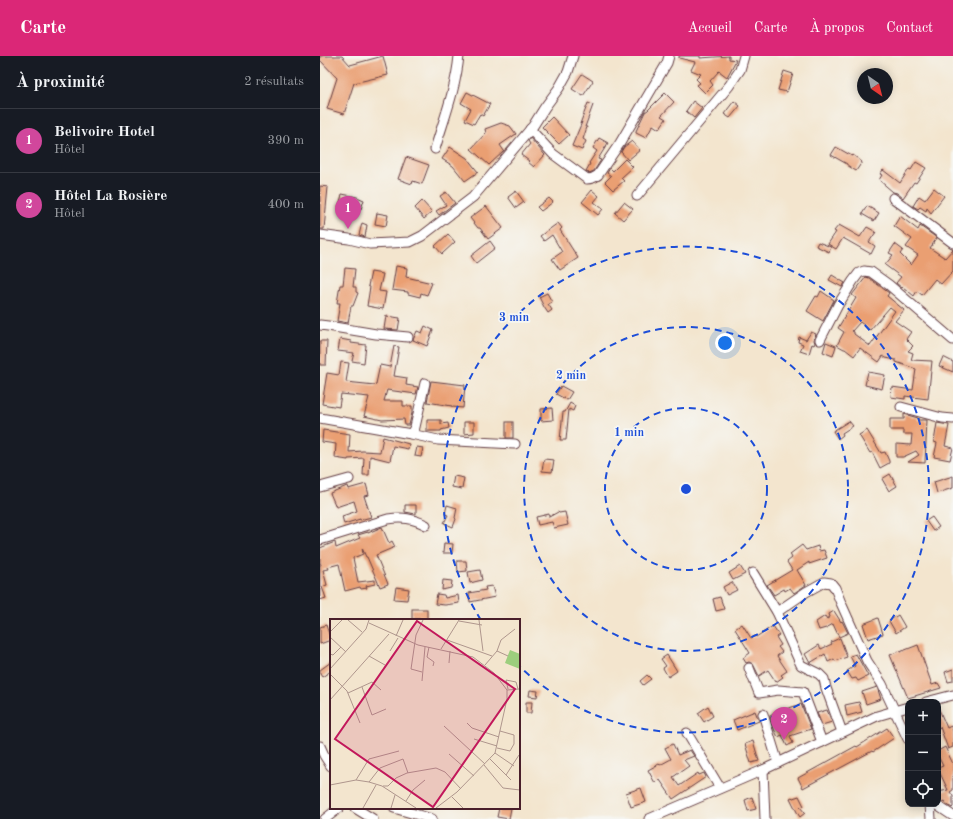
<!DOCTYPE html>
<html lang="fr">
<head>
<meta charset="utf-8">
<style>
  :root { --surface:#171b24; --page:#20242c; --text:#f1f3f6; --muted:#9ea1a6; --line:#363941; --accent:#db2777 }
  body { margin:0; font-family:"Old Standard TT",serif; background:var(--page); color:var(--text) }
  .controls { position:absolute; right:12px; bottom:12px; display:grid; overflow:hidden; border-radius:8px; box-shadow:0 2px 10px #0003 }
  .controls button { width:36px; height:36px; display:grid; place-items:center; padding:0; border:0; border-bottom:1px solid var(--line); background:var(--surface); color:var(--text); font:20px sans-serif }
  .compass { position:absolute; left:537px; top:12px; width:36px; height:36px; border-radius:50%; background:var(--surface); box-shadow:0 2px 10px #0003; rotate:145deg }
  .you { position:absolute; left:405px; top:287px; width:14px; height:14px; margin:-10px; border:3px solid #fff; border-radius:50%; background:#1a73e8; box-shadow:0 0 0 6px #1a73e833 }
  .badge { display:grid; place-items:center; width:26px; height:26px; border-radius:50%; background:var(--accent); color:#fff; font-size:13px; font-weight:700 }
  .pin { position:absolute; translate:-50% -33px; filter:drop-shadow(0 1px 2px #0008) }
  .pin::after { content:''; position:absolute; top:21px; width:14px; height:12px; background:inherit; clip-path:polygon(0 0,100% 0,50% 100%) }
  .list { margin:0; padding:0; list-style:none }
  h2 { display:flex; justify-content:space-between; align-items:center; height:52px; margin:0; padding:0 16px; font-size:17px }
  h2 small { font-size:13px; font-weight:400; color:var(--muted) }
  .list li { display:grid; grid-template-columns:26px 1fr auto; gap:12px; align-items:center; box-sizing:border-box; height:64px; padding:0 16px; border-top:1px solid var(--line) }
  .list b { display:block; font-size:15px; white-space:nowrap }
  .list p { margin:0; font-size:13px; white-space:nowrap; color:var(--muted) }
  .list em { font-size:13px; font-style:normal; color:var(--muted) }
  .icon { flex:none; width:22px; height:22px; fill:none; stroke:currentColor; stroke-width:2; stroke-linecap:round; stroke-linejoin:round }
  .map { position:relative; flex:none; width:633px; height:763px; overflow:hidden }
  header { display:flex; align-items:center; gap:24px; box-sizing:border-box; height:56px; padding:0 20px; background:var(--accent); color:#fff }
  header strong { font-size:19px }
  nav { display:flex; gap:22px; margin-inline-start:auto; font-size:14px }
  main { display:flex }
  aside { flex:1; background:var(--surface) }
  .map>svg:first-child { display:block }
  .building { fill:#ea9f72; fill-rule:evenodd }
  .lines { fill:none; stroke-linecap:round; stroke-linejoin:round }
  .minor-casing { stroke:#633d43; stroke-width:11 }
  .minor { stroke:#fff; stroke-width:9 }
  .ring { fill:none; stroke:#1d4ed8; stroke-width:2; stroke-dasharray:7 5 }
  .inset-road { fill:none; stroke:#af968d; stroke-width:1 }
  .view { fill:#c2185b; fill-opacity:0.15; stroke:#c2185b; stroke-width:2 }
  .inset-edge { fill:none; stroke:#4a1f2b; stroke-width:2 }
  .centre { fill:#1d4ed8; stroke:#f6f6f2; stroke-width:2 }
  .ring-label { font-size:12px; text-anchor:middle; font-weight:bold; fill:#1d4ed8; stroke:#f6f6f2; stroke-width:3.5; stroke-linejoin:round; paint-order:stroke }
</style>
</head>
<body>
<header>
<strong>Carte</strong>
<nav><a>Accueil</a><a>Carte</a><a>À propos</a><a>Contact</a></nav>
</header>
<main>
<aside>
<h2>À proximité<small>2 résultats</small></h2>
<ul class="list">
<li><span class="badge" style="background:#d1479c">1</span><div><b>Belivoire Hotel</b><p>Hôtel</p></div><em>390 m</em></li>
<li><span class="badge" style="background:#d1479c">2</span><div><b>Hôtel La Rosière</b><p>Hôtel</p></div><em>400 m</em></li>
</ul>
</aside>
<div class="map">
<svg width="633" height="763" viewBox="0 0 633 763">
  <rect width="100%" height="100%" fill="#f6f6f2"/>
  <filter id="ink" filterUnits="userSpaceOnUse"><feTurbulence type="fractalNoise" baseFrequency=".025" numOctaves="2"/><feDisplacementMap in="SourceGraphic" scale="8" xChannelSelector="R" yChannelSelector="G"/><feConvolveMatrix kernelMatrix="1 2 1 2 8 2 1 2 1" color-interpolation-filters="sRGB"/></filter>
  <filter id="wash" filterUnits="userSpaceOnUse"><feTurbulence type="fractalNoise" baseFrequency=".012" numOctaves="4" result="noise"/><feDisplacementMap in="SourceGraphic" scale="16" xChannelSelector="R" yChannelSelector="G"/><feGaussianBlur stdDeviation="0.9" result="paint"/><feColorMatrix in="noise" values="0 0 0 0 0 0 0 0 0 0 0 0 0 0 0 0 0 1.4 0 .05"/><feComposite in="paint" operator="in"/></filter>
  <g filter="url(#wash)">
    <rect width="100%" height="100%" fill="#f3e5ce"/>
    <g id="blocks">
      <g class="building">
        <polygon points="0,0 22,0 30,9 63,0 68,19 34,27 24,58 7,53 17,22 0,4"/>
        <polygon points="359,0 380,0 380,2 409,0 409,3 416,4 407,21 399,15 390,25 393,29 385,37 377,29 380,27 376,23 381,18 371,14 375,6 359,2"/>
        <polygon points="464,15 473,18 467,36 458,34"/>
        <polygon points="262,18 273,25 263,40 252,33"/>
        <polygon points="147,36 170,48 163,60 160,58 154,68 145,64 151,53 141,47"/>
        <polygon points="345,37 354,46 341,60 346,63 339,73 333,69 326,82 316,77 316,75 325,56 328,54"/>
        <polygon points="373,45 382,52 374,62 366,55"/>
        <polygon points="414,45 420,50 410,62 404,58"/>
        <polygon points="268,47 273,49 265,71 267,71 263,83 266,85 262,94 252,90 262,66 260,68"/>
        <polygon points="232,61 249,79 239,88 222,71"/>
        <polygon points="181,67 190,70 196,78 180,89 184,95 169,109 151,93 166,77 165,73"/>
        <polygon points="210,82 225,99 214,111 208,106 209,105 201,99 210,88 208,85"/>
        <polygon points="279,82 288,87 278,103 281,104 274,115 269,117 266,115 270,108 269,107 277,95 273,92"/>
        <polygon points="312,85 320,94 308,104 301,96 304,91"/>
        <polygon points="130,91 147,102 158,116 145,125 133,110 122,103"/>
        <polygon points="516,91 532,100 533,99 542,106 536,115 527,109 527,108 511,99"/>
        <polygon points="86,101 109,109 102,128 93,125 92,128 78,123"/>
        <polygon points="305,103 313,111 301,122 304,125 293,134 285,126 291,120 287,117 290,112 293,115"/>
        <polygon points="596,106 606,112 596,127 594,126 583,142 577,137 573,136 559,124 562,119 560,118 563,114 580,127 589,113 591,114"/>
        <polygon points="0,130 8,131 4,173 0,173"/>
        <polygon points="614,132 624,140 611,157 607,152 606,155 600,151 598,153 593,150 599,140 605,144"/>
        <polygon points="272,134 279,140 274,146 283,153 278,159 262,146"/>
        <polygon points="196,135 204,146 196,152 188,141"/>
        <polygon points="126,136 135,147 119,159 116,155 126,149 120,140"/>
        <polygon points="22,138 37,141 44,144 41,153 35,151 34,155 19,151"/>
        <polygon points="229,142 233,146 221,155 217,151"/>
        <polygon points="102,145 112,156 104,163 95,152"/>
        <polygon points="304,146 313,153 303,164 295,157"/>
        <polygon points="166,150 183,172 168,183 160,172 158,172 150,162"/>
        <polygon points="547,150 559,157 554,165 542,158"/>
        <polygon points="57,157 68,159 66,170 55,168"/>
        <polygon points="580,160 598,174 600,170 617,182 610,192 625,202 633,193 633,215 621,228 615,223 602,239 597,235 594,240 583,231 582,232 576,227 581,221 565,209 573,199 569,197 575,188 583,194 580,198 591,209 598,199 586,191 592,183 574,170"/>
        <polygon points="42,167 47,169 45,181 39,179"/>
        <polygon points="238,167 242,172 240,174 258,202 240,214 232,203 242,196 232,179 224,185 220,180"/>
        <polygon points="519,169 540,181 547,171 556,176 549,186 555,190 551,198 523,182 516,193 508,188 516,176 514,175"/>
        <polygon points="128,178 135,186 122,198 115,190"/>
        <polygon points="170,185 175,192 156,207 151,200"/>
        <polygon points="498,186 511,191 509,196 496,190"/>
        <polygon points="76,210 87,212 86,221 112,227 107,239 101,237 100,241 88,238 88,236 72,234"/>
        <polygon points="25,212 35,213 33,231 36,231 36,236 38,237 33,250 31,250 28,267 17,265 20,247 17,247 20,229 23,229"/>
        <polygon points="51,216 63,218 59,235 66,236 63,253 47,250 50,231 48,230"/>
        <polygon points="512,219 525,227 522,231 509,224"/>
        <path d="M 546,221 L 549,222 L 569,237 L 567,240 L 584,254 L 575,265 L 591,276 L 586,283 L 593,290 L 588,295 L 593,297 L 591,304 L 612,305 L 608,343 L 585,340 L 585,343 L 571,341 L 572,331 L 593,334 L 596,313 L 576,306 L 576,304 L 566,302 L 563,300 L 559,306 L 540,292 L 534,300 L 525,293 L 524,293 L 517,289 L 524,276 L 518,272 L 536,242 L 532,239 ZM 570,251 L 575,255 L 550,290 L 534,278 L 534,276 L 532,275 L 540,266 L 550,274 Z"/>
        <polygon points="501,235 514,244 503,265 487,255 496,240 498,241"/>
        <polygon points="227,237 232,246 228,248 232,254 228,257 224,251 219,241"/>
        <polygon points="66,260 80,262 78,274 64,273"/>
        <polygon points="105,270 113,274 107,290 93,284 97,275 102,277"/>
        <polygon points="491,276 496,278 494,284 495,287 494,289 492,288 489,298 480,295 483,288 478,286 479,281 486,284"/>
        <polygon points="20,283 31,285 31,287 46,289 44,307 32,305 34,297 18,295"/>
        <polygon points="0,285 7,285 6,309 0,309"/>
        <polygon points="506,286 516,290 513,300 503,296"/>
        <polygon points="74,290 79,291 74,320 87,322 86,329 98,331 96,338 67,334 64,345 83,345 83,350 92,350 92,357 89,369 85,369 84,363 62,364 44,360 49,341 21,338 19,351 2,348 7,317 19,319 21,306 29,307 26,326 55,329 55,328 56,328 60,309 70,311"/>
        <polygon points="623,301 633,306 633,316 619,310"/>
        <polygon points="548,316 565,319 562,333 545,329"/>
        <polygon points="111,325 145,329 143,352 132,351 132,350 107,346"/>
        <polygon points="241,330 252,336 247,344 236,338"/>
        <polygon points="250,347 255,350 253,355 249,353 246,384 240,384 243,356 245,356"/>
        <polygon points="232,352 233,364 221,365 221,353"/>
        <polygon points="584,358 598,362 598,364 607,364 605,407 588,406 599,399 596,395 583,401 576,401 576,388 591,389 592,378 583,378 583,374 570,374 570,363 584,363"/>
        <polygon points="107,364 121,364 121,368 128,367 129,372 121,374 121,375 107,375"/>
        <polygon points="529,365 533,370 522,377 523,379 518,383 513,375"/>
        <polygon points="144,366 154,366 154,377 144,378"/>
        <rect x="186" y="366" width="7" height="16"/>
        <polygon points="617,367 629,369 625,390 633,392 630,404 614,401 617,387 614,386"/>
        <polygon points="3,374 30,378 29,396 43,395 60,396 63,381 89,388 88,393 73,390 70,405 50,400 49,419 43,419 44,402 28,403 28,404 15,402 16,388 2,386"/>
        <polygon points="547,374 561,397 565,396 569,405 569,407 560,412 552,396 550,397 539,379"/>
        <polygon points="97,391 103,392 101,401 95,400"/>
        <polygon points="224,403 234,404 232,416 222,415"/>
        <polygon points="570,418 577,430 569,435 562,423"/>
        <polygon points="134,420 144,422 142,433 132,431"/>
        <polygon points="633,420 633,432 617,437 614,426"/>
        <polygon points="46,428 49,439 44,440 51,461 40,464 40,463 24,468 22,460 37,455 34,445 16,451 10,437 27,430 28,433"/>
        <polygon points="85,449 96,449 96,458 85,456"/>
        <polygon points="127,449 137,452 135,462 136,463 133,471 124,467 128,459 125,458"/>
        <polygon points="238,456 239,457 245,456 248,469 234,472 232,466 218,469 216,461 229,458 229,461"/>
        <polygon points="612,461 619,471 613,475 606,465"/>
        <polygon points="62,471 69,487 72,485 75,491 56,499 68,528 60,531 47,501 46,501 42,492 43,498 33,502 38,526 55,524 55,528 46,530 47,532 41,533 40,531 25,535 19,508 8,511 9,513 3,514 7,529 2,531 6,542 0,544 0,509 1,509 0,506 0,492 15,486 16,492 40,482 38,479 48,476 48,477"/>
        <polygon points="124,487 133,488 132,497 123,497"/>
        <polygon points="482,489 486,494 498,490 499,495 504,494 507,502 489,508 489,506 477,514 486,529 474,537 470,532 465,535 464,533 454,539 447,529 472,514 467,506 472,502 470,498"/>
        <polygon points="137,505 146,505 147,515 138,516"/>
        <polygon points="420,510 425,518 413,524 409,517"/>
        <polygon points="160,514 162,524 150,527 148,516"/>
        <polygon points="123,524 132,525 131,532 122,534"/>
        <polygon points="412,526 417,534 407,539 403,531"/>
        <polygon points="172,530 175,541 150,546 149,537 166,534 165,531"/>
        <polygon points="76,531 89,533 87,544 74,543"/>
        <polygon points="117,538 124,539 125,542 138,539 139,547 125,549 115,548"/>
        <polygon points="400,541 404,553 396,555 393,543"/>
        <rect x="92" y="553" width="15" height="10"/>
        <polygon points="514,555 521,566 522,565 528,577 519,581 513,568 506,572 499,574 496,566 505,560 507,563 510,561 509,558"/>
        <polygon points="578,559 585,571 576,577 569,565"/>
        <polygon points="558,562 563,578 548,583 543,568"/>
        <polygon points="422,568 431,582 435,580 436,581 453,570 459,579 456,581 461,589 458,591 462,596 457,600 467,615 461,619 463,621 456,626 448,614 439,620 433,608 429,606 426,607 423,602 430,597 415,573"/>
        <polygon points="6,569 11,584 0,588 0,571"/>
        <polygon points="520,582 527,601 515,605 514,603 508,606 505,598 490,607 485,598 499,589 501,593 512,588 511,586"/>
        <polygon points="598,589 612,629 618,627 621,632 588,642 570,599 579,595 580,596"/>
        <polygon points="536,598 548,620 538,625 536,622 532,623 527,615 535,610 530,600"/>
        <polygon points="347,599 357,615 348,621 343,612 346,610 341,603"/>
        <polygon points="11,606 11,615 2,621 0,618 0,614"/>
        <polygon points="633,613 633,625 628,626 625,616"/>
        <polygon points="327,619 331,623 323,629 320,625"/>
        <polygon points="557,631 561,643 546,648 542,636"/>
        <polygon points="210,634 218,635 217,641 209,640"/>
        <polygon points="206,646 212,646 211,657 206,657"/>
        <polygon points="539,646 542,656 527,660 525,649"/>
        <polygon points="481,648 491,673 470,680 473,687 467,690 462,679 458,681 454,673 450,660 460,655"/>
        <polygon points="388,650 393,660 384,666 378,657"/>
        <polygon points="618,651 627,672 631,670 633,675 633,691 628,693 620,671 618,672"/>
        <polygon points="507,654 512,666 502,669 497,657"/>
        <polygon points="435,655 439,665 417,674 413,664"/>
        <polygon points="567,672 574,682 553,696 552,695 483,732 478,722 536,690 537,691"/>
        <polygon points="433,685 439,705 431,707 425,688"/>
        <polygon points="353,688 358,699 370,694 374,700 364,704 369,710 353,721 359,730 378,717 379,719 384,717 386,721 353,743 340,724 335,727 328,714 339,708 340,709 351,703 345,692"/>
        <polygon points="625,691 633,708 633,734 630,736 633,740 633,751 632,752 626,748 624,745 622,746 618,743 618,736 628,734 618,713 618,712 623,710 618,700 618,695"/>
        <polygon points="321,732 326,746 311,751 306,737"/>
        <polygon points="479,740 484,750 480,751 485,757 480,761 478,758 470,742 472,741 473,742"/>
        <polygon points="432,741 436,753 428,755 425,744"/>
        <polygon points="179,752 191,752 189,763 177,761"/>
      </g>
    </g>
  </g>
  <g filter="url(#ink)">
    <use href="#blocks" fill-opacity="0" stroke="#633d43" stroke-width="1"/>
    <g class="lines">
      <g class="minor-casing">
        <g id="minor">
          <path d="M 210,73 L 233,98 L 267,123 C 272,123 274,122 278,119 L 300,87 L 347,7 L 349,0"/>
          <path d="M 115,93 C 124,63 136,32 139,0"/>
          <polyline points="317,140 409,30 420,14 424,0"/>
          <polyline points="573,142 633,187"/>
          <polyline points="0,179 29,183 50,188 90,186 102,180 153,141 213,70 225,51 239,32 248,16 253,0"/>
          <polyline points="0,269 8,270 56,278 88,281"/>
          <polyline points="500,284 518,249 533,225 539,217 544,215 551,216 569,229 633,284"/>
          <polyline points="581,351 622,362 633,363"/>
          <polyline points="0,362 91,378 118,384 195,388"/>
          <polyline points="91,378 95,371 105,327"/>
          <polyline points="0,431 29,423"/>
          <path d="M 0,484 L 68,463 C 83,461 92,462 106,469"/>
          <polyline points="433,517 457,556 481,609 499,618 504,623 506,632 522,676"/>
          <polyline points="457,556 486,536 504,526 511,527 515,532 521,547 547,605 562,628 588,683"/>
          <polyline points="429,612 439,637 458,634 483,636 502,686"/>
          <polyline points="606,646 633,639"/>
          <polyline points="443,658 458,707"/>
          <polyline points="367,677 400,732"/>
          <polyline points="0,690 4,699 11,710"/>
          <polyline points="443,714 445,763"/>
          <polyline points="610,748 611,763"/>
          <polyline points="615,748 633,760"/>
          <polyline points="35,752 53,763"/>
          <polyline points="74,752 112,763"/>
          <polyline points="5,763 19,752"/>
          <polyline points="329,763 443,714 557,660 588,651"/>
        </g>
      </g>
      <use href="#minor" class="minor"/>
    </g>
  </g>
  <g class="ring">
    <circle cx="366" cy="433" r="81"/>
    <circle cx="366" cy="433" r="162"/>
    <path d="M161 564A243 243 0 1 1 200 611"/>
  </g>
  <g transform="translate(10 563)">
    <rect width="190" height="190" fill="#f3e5ce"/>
    <path d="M 180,31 L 190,35 L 190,50 L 175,44 Z" fill="#9cce7d"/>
    <path class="inset-road" d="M 18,1 L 32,13M 149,1 L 153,32M 129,2 L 152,6M 39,4 L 88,26 L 143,38 L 164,54 L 177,71 L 177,80 L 165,134 L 127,173 L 106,189M 0,13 L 12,1M 66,17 L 73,1M 0,18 L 16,33M 117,21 L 162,37M 99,28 L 97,38 L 104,43 L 103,47M 111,30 L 129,1M 60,32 L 68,19M 167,32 L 178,37M 0,35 L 3,36 L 11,28M 39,37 L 55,46M 119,44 L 120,32M 155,46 L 167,32 L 171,21 L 185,10M 0,50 L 36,10 L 39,1M 92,53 L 81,50 L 86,16 L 93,1M 0,55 L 17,72 L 30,104M 92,62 L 95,28M 32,68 L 42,96 L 56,90M 178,70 L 176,61 L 186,63 L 188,70M 177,71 L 190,70M 18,74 L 42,63 L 51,71M 0,81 L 59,15M 137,104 L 142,109 L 169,118M 114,107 L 155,145M 144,120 L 167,127M 167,129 L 180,132 L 184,125 L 184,116 L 170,112M 165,134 L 184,147M 119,135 L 144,157M 160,140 L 181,161M 154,146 L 173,169 L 190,171M 176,156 L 189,136M 26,161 L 39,140 L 69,132M 39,163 L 50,149 L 73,140 L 78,154M 0,166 L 26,161 L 39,163 L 52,167 L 86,189M 53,167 L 58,167 L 66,159 L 77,154 L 106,149 L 115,153 L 131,170M 122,178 L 133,189M 76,182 L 83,171 L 95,161M 33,189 L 46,166M 61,189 L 65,176"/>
    <path class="view" d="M 87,2 L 185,70 L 103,188 L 5,120 Z"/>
    <rect width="190" height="190" class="inset-edge"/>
  </g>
  <circle cx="366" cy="433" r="6" class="centre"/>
  <g class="ring-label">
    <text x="194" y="265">3 min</text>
    <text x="251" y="323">2 min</text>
    <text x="309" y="380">1 min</text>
  </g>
</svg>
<div class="controls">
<button>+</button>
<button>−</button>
<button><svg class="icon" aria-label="locate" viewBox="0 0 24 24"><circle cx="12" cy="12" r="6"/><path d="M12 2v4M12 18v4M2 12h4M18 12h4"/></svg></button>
</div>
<svg class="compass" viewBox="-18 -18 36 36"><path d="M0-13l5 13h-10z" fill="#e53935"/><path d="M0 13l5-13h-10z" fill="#9ea1a6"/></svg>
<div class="you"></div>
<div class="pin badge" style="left:28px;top:173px;background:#d1479c">1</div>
<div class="pin badge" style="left:464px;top:684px;background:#d1479c">2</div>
</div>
</main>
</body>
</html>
